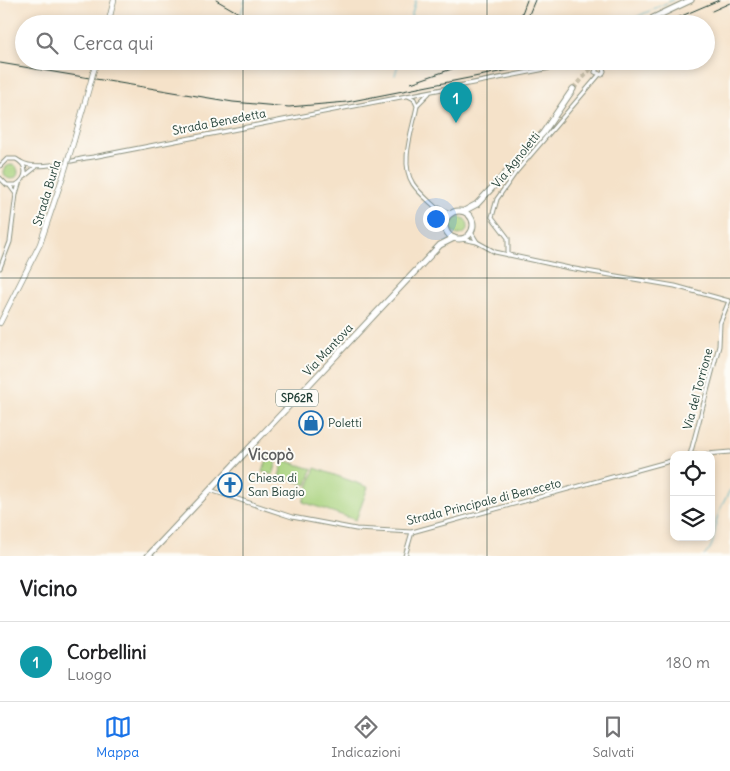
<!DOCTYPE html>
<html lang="it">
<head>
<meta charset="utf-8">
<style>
  :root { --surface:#fff; --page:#f6f6f6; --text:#202124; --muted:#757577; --line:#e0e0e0; --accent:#1a73e8 }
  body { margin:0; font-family:Delius,sans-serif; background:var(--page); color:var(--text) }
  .controls { position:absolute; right:15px; bottom:15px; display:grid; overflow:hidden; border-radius:10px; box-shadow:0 2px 8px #0003 }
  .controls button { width:45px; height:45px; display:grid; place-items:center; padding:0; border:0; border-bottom:1px solid var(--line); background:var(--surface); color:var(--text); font:25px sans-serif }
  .you { position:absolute; left:435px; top:218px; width:18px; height:18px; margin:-12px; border:4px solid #fff; border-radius:50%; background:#1a73e8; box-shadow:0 0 0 8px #1a73e833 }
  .badge { display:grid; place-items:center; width:32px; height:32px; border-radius:50%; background:var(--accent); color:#fff; font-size:16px; font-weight:700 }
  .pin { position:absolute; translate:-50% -41px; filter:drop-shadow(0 1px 2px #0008) }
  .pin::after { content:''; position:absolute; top:26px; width:18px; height:15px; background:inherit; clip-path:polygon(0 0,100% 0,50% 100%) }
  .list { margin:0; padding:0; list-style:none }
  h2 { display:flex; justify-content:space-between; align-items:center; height:65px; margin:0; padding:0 20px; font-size:21px }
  h2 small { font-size:16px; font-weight:400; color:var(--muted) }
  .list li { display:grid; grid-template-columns:32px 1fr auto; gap:15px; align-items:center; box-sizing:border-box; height:80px; padding:0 20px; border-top:1px solid var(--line) }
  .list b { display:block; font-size:19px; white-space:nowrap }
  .list p { margin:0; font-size:16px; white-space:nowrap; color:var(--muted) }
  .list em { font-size:16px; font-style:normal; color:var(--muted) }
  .icon { flex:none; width:28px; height:28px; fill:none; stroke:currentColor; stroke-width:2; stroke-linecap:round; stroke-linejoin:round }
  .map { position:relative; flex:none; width:730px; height:556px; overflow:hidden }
  .search { position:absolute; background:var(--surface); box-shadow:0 2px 8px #0003; left:15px; right:15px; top:15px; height:55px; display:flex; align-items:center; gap:12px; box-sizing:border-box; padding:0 18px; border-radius:28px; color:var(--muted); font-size:19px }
  .sheet { height:145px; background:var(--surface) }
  nav { display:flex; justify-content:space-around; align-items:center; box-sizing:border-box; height:70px; border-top:1px solid var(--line); background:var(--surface); font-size:14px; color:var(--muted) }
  nav a { display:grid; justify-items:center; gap:2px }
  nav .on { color:var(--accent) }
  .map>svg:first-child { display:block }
  .green { fill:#a7d17c; stroke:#638758 }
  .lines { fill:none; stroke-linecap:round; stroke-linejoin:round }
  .stream { stroke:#3da9bd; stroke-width:1 }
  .primary-tunnel { stroke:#cac1ab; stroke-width:5; stroke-dasharray:5 2.5; stroke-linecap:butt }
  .minor-casing { stroke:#8a907e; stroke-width:5 }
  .secondary-casing { stroke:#8a907e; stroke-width:6 }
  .primary-casing { stroke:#8a907e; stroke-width:7 }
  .minor { stroke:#fff; stroke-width:3 }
  .secondary { stroke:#fff; stroke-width:4.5 }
  .primary { stroke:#fff; stroke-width:5 }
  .rail { stroke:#1f3d34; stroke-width:1 }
  .secondary-bridge-casing { stroke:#8a907e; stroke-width:6; stroke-linecap:butt }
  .secondary-bridge { stroke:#fff; stroke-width:4.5 }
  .grid { fill:none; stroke:#1f3d34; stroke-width:1; stroke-opacity:0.55 }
  .labels { text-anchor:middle; stroke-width:4; stroke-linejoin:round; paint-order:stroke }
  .shield { fill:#fdfcf7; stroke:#62766e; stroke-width:1 }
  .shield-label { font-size:11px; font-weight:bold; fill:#1f3d34 }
  .street-label { font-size:12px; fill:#1f3d34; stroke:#fdfcf7 }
  .poi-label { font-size:12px; fill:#1f3d34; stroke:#fdfcf7; text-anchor:start }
  .quarter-label { font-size:15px; font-weight:bold; fill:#5e5f5f; stroke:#fdfcf7 }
</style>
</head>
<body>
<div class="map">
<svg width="730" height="556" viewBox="0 0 730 556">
  <rect width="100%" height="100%" fill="#fdfcf7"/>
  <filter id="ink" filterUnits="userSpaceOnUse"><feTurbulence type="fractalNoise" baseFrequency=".02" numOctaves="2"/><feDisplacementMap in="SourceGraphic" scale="10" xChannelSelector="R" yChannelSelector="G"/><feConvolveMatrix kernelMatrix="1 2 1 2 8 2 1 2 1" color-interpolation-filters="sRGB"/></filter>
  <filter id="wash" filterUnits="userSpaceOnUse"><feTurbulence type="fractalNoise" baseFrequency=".0096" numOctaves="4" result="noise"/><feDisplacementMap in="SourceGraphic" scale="20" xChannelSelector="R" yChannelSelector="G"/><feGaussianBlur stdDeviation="1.12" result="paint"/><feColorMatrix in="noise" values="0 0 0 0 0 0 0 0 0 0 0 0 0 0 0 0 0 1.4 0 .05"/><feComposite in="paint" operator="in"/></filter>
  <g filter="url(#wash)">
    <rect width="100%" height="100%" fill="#f5e2c9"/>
    <g class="green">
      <circle cx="11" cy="172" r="7"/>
      <circle cx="459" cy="226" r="9"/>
      <polygon points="269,453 279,456 273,475 263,472"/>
      <polygon points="284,460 312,469 307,485 279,476"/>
      <polygon points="315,468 368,487 356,520 303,502"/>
    </g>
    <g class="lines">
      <g class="stream">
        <polyline points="241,14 245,0"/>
        <polyline points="368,22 373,24"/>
        <polyline points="238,24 239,19"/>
        <polyline points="409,24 416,0"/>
        <polyline points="609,24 616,20 630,20 673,0"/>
        <polyline points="395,75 399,61"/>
        <path d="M 704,556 C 717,544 713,530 718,515 C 721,506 726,498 730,490"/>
      </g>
    </g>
  </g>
  <g filter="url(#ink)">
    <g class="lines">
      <g class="primary-tunnel">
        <polyline points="643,24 653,18"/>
        <polyline points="573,89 597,61"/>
      </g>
      <g class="minor-casing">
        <g id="minor">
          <polyline points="603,67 606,62"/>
          <path d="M 408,96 L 414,99 L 417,106 C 413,129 399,163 413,184 C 421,196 436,206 446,218"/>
          <polyline points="418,104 429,93"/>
          <path d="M 21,162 C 37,172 75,159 93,157 L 581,62 L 602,66 L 604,71 L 602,75 L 595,72 L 598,66"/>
          <path d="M 0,166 L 7,159 L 16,159 C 28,165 28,178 16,185 L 7,185 L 0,178"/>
          <polyline points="26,175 36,167"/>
          <polyline points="10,186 16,194 19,184"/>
          <polyline points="439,208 450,213"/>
          <polyline points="471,232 477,242"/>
          <polyline points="462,239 477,242 495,252 569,268 675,286 729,301"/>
          <polyline points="508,255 508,238 492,217 497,199 516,172 599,75"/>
          <polyline points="0,268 10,242 16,194"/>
          <polyline points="690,455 719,346 720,323 729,301"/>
          <polyline points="695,455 730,452"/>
          <polyline points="210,490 292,517 356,529 412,532 674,460"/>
          <polyline points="405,556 412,532"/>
        </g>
      </g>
      <g class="secondary-casing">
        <g id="secondary">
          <polyline points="108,24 114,0"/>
          <polyline points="93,73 97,61"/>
          <polyline points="74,140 91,81"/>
          <polyline points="0,323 40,244 63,176"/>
        </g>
      </g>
      <g class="primary-casing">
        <g id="primary">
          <polyline points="653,18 691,0"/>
          <circle cx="459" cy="225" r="14"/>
          <polyline points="464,211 477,204 543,133 573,89"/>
          <polyline points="148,556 440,245 454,238"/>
        </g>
      </g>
      <use href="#minor" class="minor"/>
      <use href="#secondary" class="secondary"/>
      <use href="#primary" class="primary"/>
      <g class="rail">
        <polyline points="216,0 258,24"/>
        <polyline points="712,11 730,3"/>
        <polyline points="518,24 527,0"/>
        <polyline points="525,24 535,0"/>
        <polyline points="663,24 719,0"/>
        <polyline points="330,61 338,65"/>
        <polyline points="0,63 233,102 289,107 347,102 555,61"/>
        <polyline points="411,83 475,61"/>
      </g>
      <g class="secondary-bridge-casing">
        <g id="secondary-bridge">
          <polyline points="91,81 93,73"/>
          <polyline points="63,176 74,140"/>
        </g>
      </g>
      <use href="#secondary-bridge" class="secondary-bridge"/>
    </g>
  </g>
  <path class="grid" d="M 243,0 L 243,24M 487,0 L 487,24M 243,61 L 243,556M 487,61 L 487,556M 0,278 L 730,278"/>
  <defs>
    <g id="shop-ring" transform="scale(1.25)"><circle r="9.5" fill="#fdfcf7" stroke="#1f6fb2" stroke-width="1.5"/><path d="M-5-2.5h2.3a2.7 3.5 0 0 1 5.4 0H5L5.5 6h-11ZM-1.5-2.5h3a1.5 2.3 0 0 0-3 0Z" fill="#1f6fb2"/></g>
    <g id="church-ring" transform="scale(1.25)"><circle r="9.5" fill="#fdfcf7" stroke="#1f6fb2" stroke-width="1.5"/><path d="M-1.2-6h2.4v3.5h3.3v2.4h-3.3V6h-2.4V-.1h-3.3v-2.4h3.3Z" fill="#1f6fb2"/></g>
  </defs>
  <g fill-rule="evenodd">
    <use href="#shop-ring" x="311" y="423"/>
    <use href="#church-ring" x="230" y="485"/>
  </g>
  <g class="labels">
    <rect class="shield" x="276" y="389.5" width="42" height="17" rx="4"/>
    <g class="shield-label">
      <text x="297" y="402">SP62R</text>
    </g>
    <g class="street-label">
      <text transform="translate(219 122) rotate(-11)" y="4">Strada Benedetta</text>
      <text transform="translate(516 160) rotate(-51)" y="4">Via Agnoletti</text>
      <text transform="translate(47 193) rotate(-73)" y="4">Strada Burla</text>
      <text transform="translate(328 350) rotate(-47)" y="4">Via Mantova</text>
      <text transform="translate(698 389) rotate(-75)" y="4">Via del Torrione</text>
      <text transform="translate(484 502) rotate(-14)" y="4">Strada Principale di Beneceto</text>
    </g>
    <g class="poi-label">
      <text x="328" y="427">Poletti</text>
      <text x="248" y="482">Chiesa di<tspan x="248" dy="14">San Biagio</tspan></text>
    </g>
    <g class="quarter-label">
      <text x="271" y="460">Vicopò</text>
    </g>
  </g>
</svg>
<div class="controls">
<button><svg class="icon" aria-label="locate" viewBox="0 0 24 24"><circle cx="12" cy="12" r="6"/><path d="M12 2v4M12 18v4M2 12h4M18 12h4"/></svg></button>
<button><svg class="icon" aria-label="layers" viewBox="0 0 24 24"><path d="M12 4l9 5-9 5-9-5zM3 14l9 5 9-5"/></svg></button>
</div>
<div class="you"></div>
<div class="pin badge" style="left:456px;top:123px;background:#0f9aa8">1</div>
<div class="search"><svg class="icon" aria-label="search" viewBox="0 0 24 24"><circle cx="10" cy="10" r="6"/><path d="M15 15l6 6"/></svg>Cerca qui</div>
</div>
<section class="sheet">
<h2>Vicino<small></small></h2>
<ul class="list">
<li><span class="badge" style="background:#0f9aa8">1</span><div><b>Corbellini</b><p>Luogo</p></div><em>180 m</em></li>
</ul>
</section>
<nav>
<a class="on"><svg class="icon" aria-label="map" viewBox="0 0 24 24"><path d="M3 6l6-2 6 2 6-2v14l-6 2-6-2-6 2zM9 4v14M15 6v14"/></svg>Mappa</a>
<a><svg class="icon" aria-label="directions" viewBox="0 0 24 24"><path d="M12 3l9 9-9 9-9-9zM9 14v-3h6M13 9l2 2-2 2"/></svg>Indicazioni</a>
<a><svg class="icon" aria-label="saved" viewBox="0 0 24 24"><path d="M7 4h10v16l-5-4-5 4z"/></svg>Salvati</a>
</nav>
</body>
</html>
